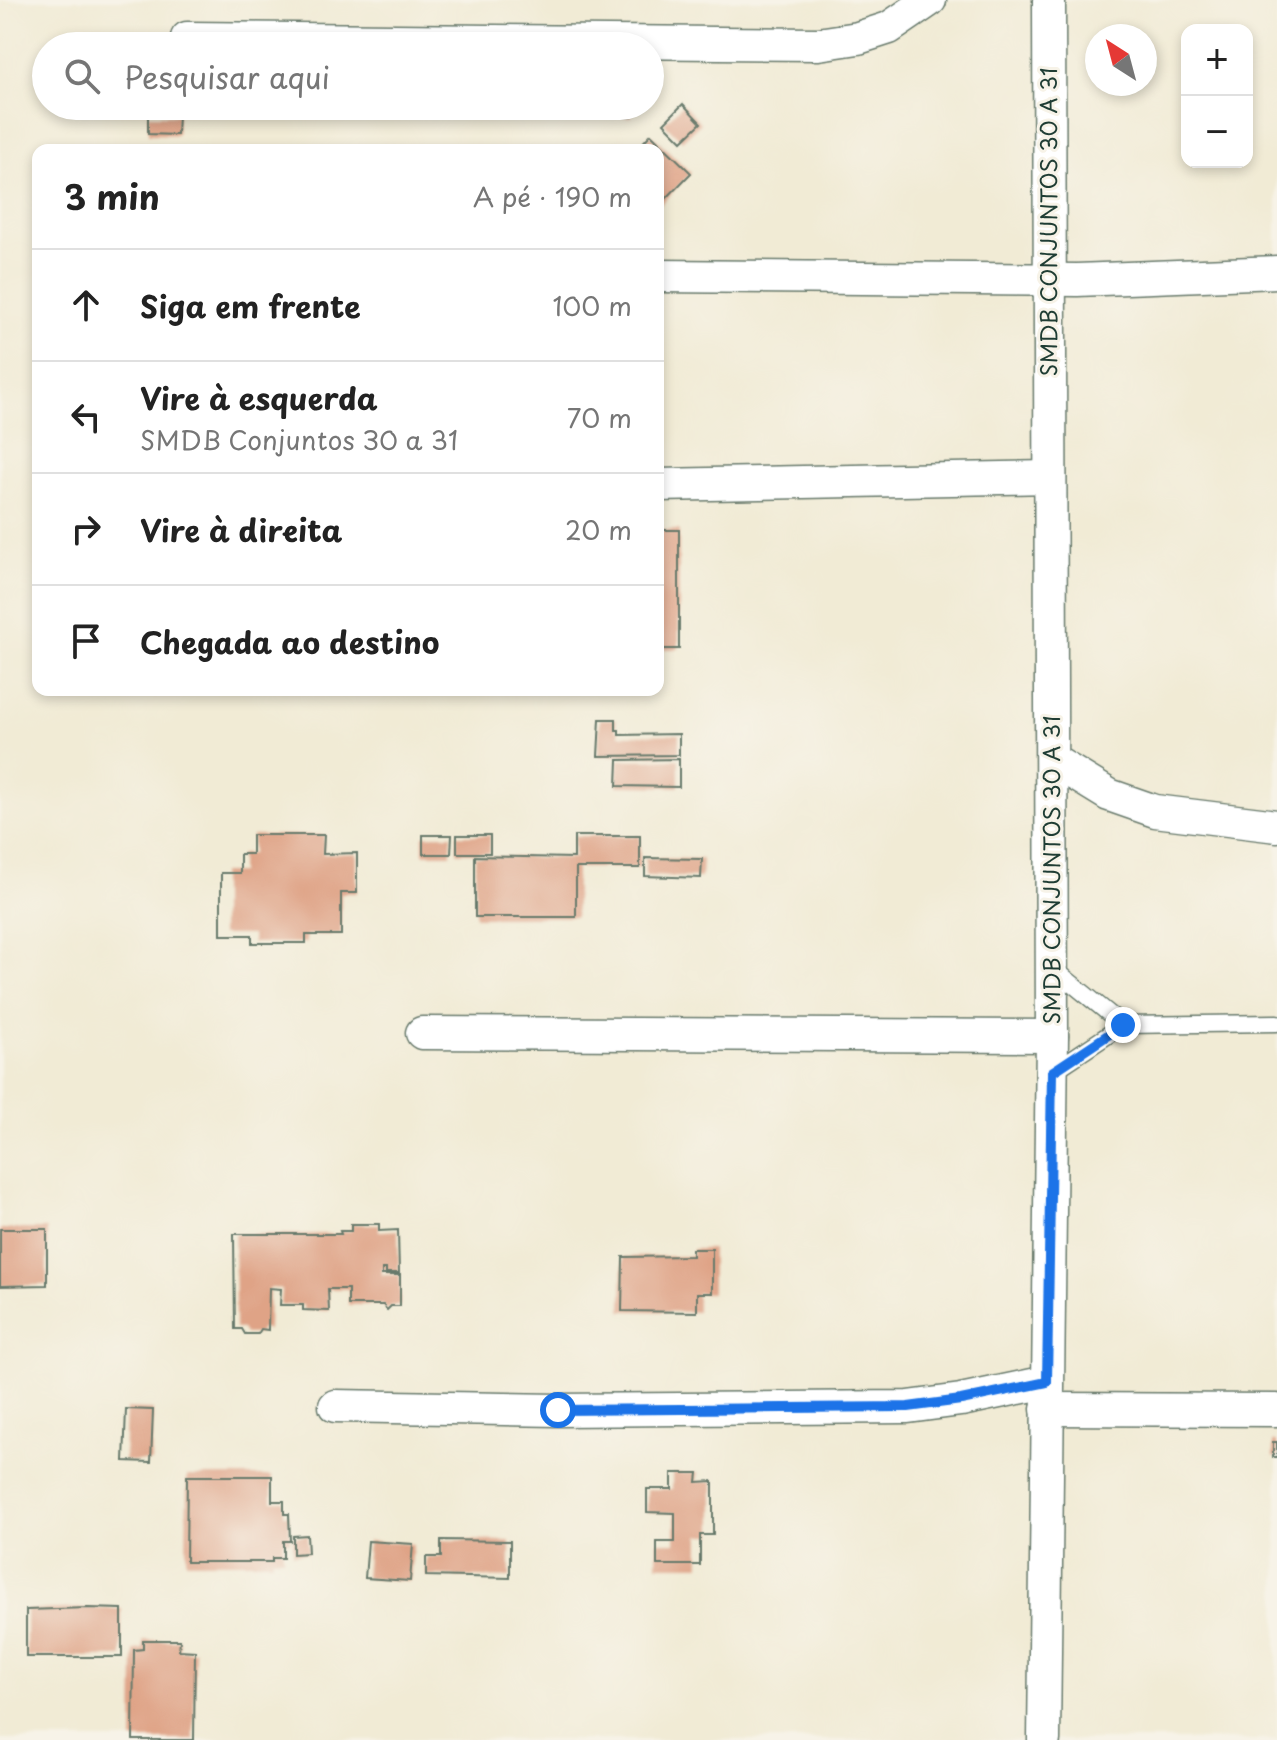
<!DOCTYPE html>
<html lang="pt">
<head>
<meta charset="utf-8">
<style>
  :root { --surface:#fff; --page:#f6f6f6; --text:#222; --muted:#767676; --line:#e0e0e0 }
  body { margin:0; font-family:"Playpen Sans",sans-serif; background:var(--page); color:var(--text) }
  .controls { position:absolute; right:24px; top:24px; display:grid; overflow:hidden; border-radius:16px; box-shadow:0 4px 12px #0003 }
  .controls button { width:72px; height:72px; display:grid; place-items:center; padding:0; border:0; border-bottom:2px solid var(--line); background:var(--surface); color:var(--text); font:40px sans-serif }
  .compass { position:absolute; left:1085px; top:24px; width:72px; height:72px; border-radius:50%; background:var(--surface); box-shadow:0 4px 12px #0003; rotate:324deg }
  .stop { position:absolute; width:24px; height:24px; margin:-18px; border:6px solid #1a73e8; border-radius:50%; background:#fff }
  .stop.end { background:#1a73e8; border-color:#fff; box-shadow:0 2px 8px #0008 }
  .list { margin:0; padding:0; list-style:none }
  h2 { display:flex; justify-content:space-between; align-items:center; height:104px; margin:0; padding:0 32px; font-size:34px }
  h2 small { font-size:26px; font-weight:400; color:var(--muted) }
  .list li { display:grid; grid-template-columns:52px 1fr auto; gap:24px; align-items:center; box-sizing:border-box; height:112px; padding:0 32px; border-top:2px solid var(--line) }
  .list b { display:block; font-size:30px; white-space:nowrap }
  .list p { margin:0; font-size:26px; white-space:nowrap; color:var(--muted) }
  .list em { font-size:26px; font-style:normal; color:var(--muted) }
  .icon { flex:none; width:44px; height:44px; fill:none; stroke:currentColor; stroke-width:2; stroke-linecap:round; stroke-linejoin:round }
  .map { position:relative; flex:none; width:1277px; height:1740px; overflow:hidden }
  .search { position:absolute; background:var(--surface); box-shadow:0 4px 12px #0003; left:32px; top:32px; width:632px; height:88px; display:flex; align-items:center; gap:20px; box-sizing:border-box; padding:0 28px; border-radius:44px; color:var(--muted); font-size:30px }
  .panel { position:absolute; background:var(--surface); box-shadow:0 4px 12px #0003; left:32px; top:144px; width:632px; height:552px; border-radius:16px }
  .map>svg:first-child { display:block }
  .building { fill:#dfa386 }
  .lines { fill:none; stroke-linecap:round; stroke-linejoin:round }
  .service-casing { stroke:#687a6c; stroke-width:19 }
  .minor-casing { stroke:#687a6c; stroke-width:35 }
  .service { stroke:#fff; stroke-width:16 }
  .minor { stroke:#fff; stroke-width:32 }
  .route { stroke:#1a73e8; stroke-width:10 }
  .labels { text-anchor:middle; stroke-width:6; stroke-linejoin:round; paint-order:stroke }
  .street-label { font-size:22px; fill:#1f3d34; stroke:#f7f3e8 }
</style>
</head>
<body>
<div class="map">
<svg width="1277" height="1740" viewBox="0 0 1277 1740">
  <rect width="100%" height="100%" fill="#f7f3e8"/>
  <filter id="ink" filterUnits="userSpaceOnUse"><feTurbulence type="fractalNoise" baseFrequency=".0125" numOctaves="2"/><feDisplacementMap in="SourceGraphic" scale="16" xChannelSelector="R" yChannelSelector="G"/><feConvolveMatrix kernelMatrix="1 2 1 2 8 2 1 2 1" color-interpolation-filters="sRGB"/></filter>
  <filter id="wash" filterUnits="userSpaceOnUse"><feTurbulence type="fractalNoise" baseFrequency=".006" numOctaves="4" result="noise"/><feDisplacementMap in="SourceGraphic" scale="32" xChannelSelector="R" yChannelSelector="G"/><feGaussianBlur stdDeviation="1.8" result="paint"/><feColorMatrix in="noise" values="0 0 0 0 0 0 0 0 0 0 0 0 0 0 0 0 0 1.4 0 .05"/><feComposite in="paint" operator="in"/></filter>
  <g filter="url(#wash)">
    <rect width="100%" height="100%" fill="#f1ebd5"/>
    <g id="blocks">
      <g class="building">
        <polygon points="683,104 701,123 682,141 664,123"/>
        <rect x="617" y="107" width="15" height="10"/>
        <polygon points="148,115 178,115 177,135 148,134"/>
        <polygon points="651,134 691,173 658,207 658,150 636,150"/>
        <rect x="658" y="530" width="21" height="119"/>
        <polygon points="600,719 616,719 616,730 619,730 619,735 679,734 679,755 598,756"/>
        <polygon points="679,759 679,787 617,786 618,760"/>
        <polygon points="252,835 324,835 323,854 357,853 357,893 341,893 341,935 306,935 306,943 252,943 252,935 221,935 221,873 240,873 240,854 252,854"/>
        <polygon points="423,835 452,835 451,854 423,854"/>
        <rect x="457" y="835" width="33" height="18"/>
        <polygon points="574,836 640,836 640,868 576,868 576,917 475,917 475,856 574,858"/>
        <polygon points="645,858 702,859 701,878 645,876"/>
        <polygon points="351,1224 379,1224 379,1231 398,1230 399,1273 386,1273 386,1269 382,1269 382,1275 400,1275 400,1306 391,1306 387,1310 383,1305 348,1305 348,1289 328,1289 329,1311 303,1310 303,1305 280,1305 281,1289 269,1288 268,1330 261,1329 258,1334 245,1334 242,1329 235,1329 234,1234 341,1234 340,1231 351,1231"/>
        <polygon points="0,1229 47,1229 47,1285 0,1286"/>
        <polygon points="692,1249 712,1249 712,1293 697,1293 697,1312 622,1311 623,1257 692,1256"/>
        <polygon points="126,1409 153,1410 151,1462 124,1461"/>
        <rect x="1273" y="1442" width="4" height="15"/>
        <polygon points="672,1473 698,1473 697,1482 713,1481 713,1535 700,1535 700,1565 657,1565 657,1542 675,1542 675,1513 647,1512 647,1489 672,1489"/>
        <polygon points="187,1476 272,1476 272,1501 284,1501 284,1514 289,1514 290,1541 283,1541 283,1558 272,1558 272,1562 186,1562"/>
        <polygon points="307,1535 308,1553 293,1554 293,1536"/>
        <polygon points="441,1540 510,1541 510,1578 426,1576 426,1557 441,1557"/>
        <polygon points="368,1541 413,1544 410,1581 365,1578"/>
        <polygon points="88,1608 122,1609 122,1657 26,1657 26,1610"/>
        <polygon points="143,1640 180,1640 179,1650 195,1651 194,1740 133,1740 134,1650 143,1649"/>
      </g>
    </g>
  </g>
  <g filter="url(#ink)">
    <use href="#blocks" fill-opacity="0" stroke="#687a6c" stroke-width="2"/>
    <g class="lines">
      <g class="service-casing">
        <g id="service">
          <polyline points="1123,1025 1277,1023"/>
          <polyline points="1052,1072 1123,1025 1053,968"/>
        </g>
      </g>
      <g class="minor-casing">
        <g id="minor">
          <polyline points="187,38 818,44 858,38 889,28 930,0"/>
          <polyline points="658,276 1077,280 1277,272"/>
          <polyline points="658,485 1050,477"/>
          <polyline points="1052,760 1109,795 1155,811 1277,826"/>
          <polyline points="422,1033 1052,1036"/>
          <polyline points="335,1406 558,1410 908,1407 961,1400 1047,1382"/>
          <polyline points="1047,1409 1277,1410"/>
          <polyline points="1044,1740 1052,1036 1049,0"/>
        </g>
      </g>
      <use href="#service" class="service"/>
      <use href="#minor" class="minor"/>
    </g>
  </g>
  <g class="lines" filter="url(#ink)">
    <polyline class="route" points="558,1410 908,1407 961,1400 1047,1382 1052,1072 1123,1025"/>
  </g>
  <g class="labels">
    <g class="street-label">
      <text transform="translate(1049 222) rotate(-90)" y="8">SMDB CONJUNTOS 30 A 31</text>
      <text transform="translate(1052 870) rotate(-90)" y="8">SMDB CONJUNTOS 30 A 31</text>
    </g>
  </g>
</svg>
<div class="controls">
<button>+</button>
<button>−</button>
</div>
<svg class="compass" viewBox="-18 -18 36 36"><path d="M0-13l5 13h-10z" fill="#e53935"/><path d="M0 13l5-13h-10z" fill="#767676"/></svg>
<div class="stop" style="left:558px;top:1410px"></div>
<div class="stop end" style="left:1123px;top:1025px"></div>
<div class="search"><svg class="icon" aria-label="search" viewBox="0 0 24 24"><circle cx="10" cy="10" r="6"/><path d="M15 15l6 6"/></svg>Pesquisar aqui</div>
<section class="panel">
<h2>3 min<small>A pé · 190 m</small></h2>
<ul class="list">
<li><svg class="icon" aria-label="ahead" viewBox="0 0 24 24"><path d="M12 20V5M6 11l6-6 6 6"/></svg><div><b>Siga em frente</b></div><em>100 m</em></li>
<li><svg class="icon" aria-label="left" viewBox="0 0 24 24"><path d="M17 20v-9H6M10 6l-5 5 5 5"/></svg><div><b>Vire à esquerda</b><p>SMDB Conjuntos 30 a 31</p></div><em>70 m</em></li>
<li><svg class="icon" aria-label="right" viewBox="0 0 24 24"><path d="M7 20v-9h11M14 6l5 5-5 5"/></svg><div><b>Vire à direita</b></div><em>20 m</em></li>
<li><svg class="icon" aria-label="arrive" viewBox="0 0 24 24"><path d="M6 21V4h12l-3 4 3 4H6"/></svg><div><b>Chegada ao destino</b></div></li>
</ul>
</section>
</div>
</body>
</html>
